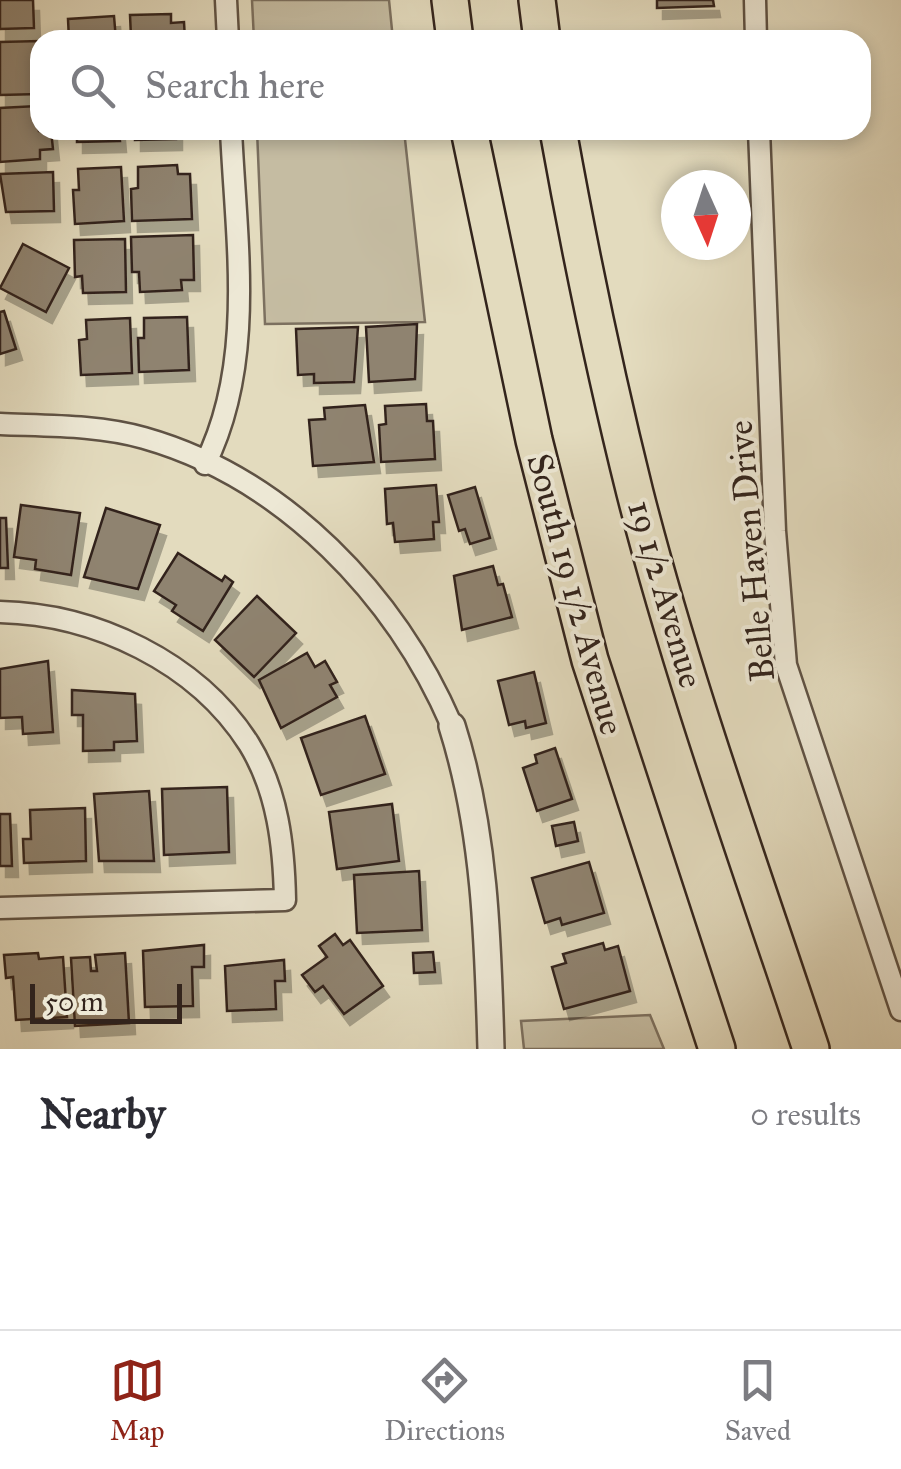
<!DOCTYPE html>
<html lang="en">
<head>
<meta charset="utf-8">
<style>
  :root { --surface:#fff; --page:#f7f7f7; --text:#2b2b33; --muted:#7c7c81; --line:#e1e1e2; --accent:#8f2418 }
  body { margin:0; font-family:"IM FELL Great Primer",serif; background:var(--page); color:var(--text) }
  .compass { position:absolute; left:661px; top:170px; width:90px; height:90px; border-radius:50%; background:var(--surface); box-shadow:0 5px 15px #0003; rotate:177deg }
  .scale { position:absolute; left:30px; bottom:25px; width:152px; box-sizing:border-box; padding-left:10px; border:5px solid #33241c; border-top:0; font-size:28px; line-height:35px; white-space:nowrap; color:#33241c; -webkit-text-stroke:8px #ede8d5; paint-order:stroke }
  .list { margin:0; padding:0; list-style:none }
  h2 { display:flex; justify-content:space-between; align-items:center; height:130px; margin:0; padding:0 40px; font-size:42px }
  h2 small { font-size:32px; font-weight:400; color:var(--muted) }
  .icon { flex:none; width:55px; height:55px; fill:none; stroke:currentColor; stroke-width:2; stroke-linecap:round; stroke-linejoin:round }
  .map { position:relative; flex:none; width:901px; height:1049px; overflow:hidden }
  .search { position:absolute; background:var(--surface); box-shadow:0 5px 15px #0003; left:30px; right:30px; top:30px; height:110px; display:flex; align-items:center; gap:25px; box-sizing:border-box; padding:0 35px; border-radius:30px; color:var(--muted); font-size:38px }
  .sheet { height:280px; background:var(--surface) }
  nav { display:flex; justify-content:space-around; align-items:center; box-sizing:border-box; height:140px; border-top:2px solid var(--line); background:var(--surface); font-size:28px; color:var(--muted) }
  nav a { display:grid; justify-items:center; gap:5px }
  nav .on { color:var(--accent) }
  .map>svg:first-child { display:block }
  .green { fill:#c5bca2; stroke:#7c705f; stroke-width:2.5 }
  .building { fill:#8f8370; stroke:#33241c; stroke-width:2.5; filter:url(#shadow) }
  .lines { fill:none; stroke-linecap:round; stroke-linejoin:round }
  .minor-casing { stroke:#5f5244; stroke-width:25 }
  .tertiary-casing { stroke:#5f5244; stroke-width:30 }
  .trunk-casing { stroke:#33241c; stroke-width:40 }
  .minor { stroke:#ede8d5; stroke-width:20 }
  .tertiary { stroke:#ede8d5; stroke-width:25 }
  .trunk { stroke:#e3dbbe; stroke-width:35 }
  .labels { text-anchor:middle; stroke-width:8; stroke-linejoin:round; paint-order:stroke }
  .street-label { font-size:35px; fill:#33241c; stroke:#ede8d5 }
</style>
</head>
<body>
<div class="map">
<svg width="901" height="1049" viewBox="0 0 901 1049">
  <defs>
    <filter id="shadow"><feDropShadow dx="6" dy="11" stdDeviation="0" flood-color="#0004"/></filter>
  </defs>
  <rect width="100%" height="100%" fill="#e3dbbe"/>
  <filter id="stains"><feTurbulence type="fractalNoise" baseFrequency=".002" numOctaves="4"/><feColorMatrix values="0 0 0 0 .2 0 0 0 0 .09 0 0 0 0 .02 0 0 0 .5 -.17"/></filter>
  <radialGradient id="worn" r=".72"><stop offset=".6" stop-color="#630" stop-opacity="0"/><stop offset="1" stop-color="#630" stop-opacity=".3"/></radialGradient>
  <g class="green">
    <polygon points="252,0 389,0 393,40 254,40"/>
    <polygon points="257,130 404,130 425,322 265,324"/>
    <polygon points="650,1015 664,1049 524,1049 521,1021"/>
  </g>
  <g class="building">
    <polygon points="0,0 33,0 34,28 0,29"/>
    <polygon points="657,0 713,0 714,6 657,8"/>
    <polygon points="171,14 171,23 184,22 185,40 125,40 131,37 130,15"/>
    <polygon points="114,16 116,40 69,40 68,19"/>
    <polygon points="40,41 40,94 0,95 0,42"/>
    <polygon points="37,106 39,131 51,130 53,149 40,150 40,159 0,162 0,108"/>
    <polygon points="77,130 119,130 120,141 77,142"/>
    <polygon points="135,130 176,130 176,139 135,140"/>
    <polygon points="177,165 178,174 190,174 192,219 132,221 131,189 138,188 138,167"/>
    <polygon points="121,167 124,221 75,224 73,190 79,190 78,169"/>
    <polygon points="53,172 54,211 6,212 0,174"/>
    <polygon points="193,235 194,280 181,280 182,290 140,292 139,272 132,272 131,237"/>
    <polygon points="125,239 126,292 83,293 82,276 75,277 74,240"/>
    <polygon points="23,244 69,268 46,312 0,288"/>
    <polygon points="4,311 16,349 0,354 0,312"/>
    <polygon points="187,317 189,370 139,372 138,338 144,338 144,318"/>
    <polygon points="130,318 132,373 81,375 79,340 87,339 86,320"/>
    <polygon points="417,324 415,379 369,382 366,327"/>
    <polygon points="358,327 354,382 314,383 314,374 298,375 296,329"/>
    <polygon points="426,404 427,421 433,421 435,459 381,462 379,425 386,424 385,406"/>
    <polygon points="365,405 374,462 313,466 309,420 325,419 324,408"/>
    <polygon points="436,485 439,522 433,522 434,539 395,542 393,523 387,524 385,489"/>
    <polygon points="475,487 490,538 470,544 465,529 459,531 448,495"/>
    <polygon points="21,505 80,513 71,575 35,569 36,560 14,557"/>
    <polygon points="106,508 160,525 138,589 84,577"/>
    <polygon points="0,518 6,518 8,568 0,568"/>
    <polygon points="178,553 222,581 225,576 233,582 203,631 172,611 176,605 154,591"/>
    <polygon points="493,566 498,585 503,584 512,617 462,630 454,576"/>
    <polygon points="257,596 296,633 254,677 215,640"/>
    <polygon points="307,653 315,667 325,661 337,682 330,685 337,697 281,728 259,680"/>
    <polygon points="48,661 53,732 23,734 22,717 0,718 0,669"/>
    <polygon points="534,672 546,723 526,728 525,721 509,725 498,681"/>
    <polygon points="72,690 135,694 137,741 114,742 114,750 83,751 83,715 72,715"/>
    <polygon points="365,716 385,774 321,795 301,738"/>
    <polygon points="555,748 572,799 537,811 523,768 537,763 535,755"/>
    <polygon points="227,787 229,852 164,855 162,789"/>
    <polygon points="149,791 154,861 99,861 94,794"/>
    <polygon points="392,804 399,861 337,869 329,812"/>
    <polygon points="85,808 86,861 24,863 23,839 31,839 30,810"/>
    <polygon points="0,814 10,814 12,866 0,866"/>
    <polygon points="574,822 578,841 556,846 552,826"/>
    <polygon points="589,862 604,913 562,925 560,918 545,923 532,878"/>
    <polygon points="419,871 422,930 357,933 354,875"/>
    <polygon points="335,934 343,945 350,940 383,986 344,1014 323,986 315,992 302,975 327,957 319,946"/>
    <polygon points="603,943 605,950 618,946 630,991 564,1009 552,967 566,963 563,954"/>
    <polygon points="204,945 204,967 192,967 193,1006 145,1007 143,951"/>
    <polygon points="433,952 435,972 414,973 413,953"/>
    <polygon points="38,953 39,959 63,957 67,1017 16,1020 13,977 6,978 4,955"/>
    <polygon points="125,953 129,1023 75,1026 71,958 90,957 91,971 97,971 95,955"/>
    <polygon points="284,960 285,981 275,981 276,1009 227,1011 225,966"/>
  </g>
  <g class="lines">
    <g class="minor-casing">
      <g id="minor">
        <polyline points="226,0 228,40"/>
        <polyline points="755,0 756,40"/>
        <polyline points="759,130 775,531 786,665 901,1010"/>
        <path d="M 0,424 C 48,426 98,425 144,438 C 285,478 396,596 452,726"/>
        <path d="M 205,464 C 256,362 236,241 231,130"/>
        <path d="M 0,612 C 95,614 197,662 249,744 C 278,791 284,847 285,900 L 0,908"/>
      </g>
    </g>
    <g class="tertiary-casing">
      <path id="tertiary" d="M 452,726 C 485,830 488,940 491,1049"/>
    </g>
    <g class="trunk-casing">
      <g id="trunk">
        <polyline points="450,0 455,40"/>
        <polyline points="537,0 542,40"/>
        <polyline points="469,130 534,440 590,660 717,1049"/>
        <path d="M 558,130 C 580,252 605,373 635,493 C 683,681 750,865 811,1049"/>
      </g>
    </g>
    <use href="#minor" class="minor"/>
    <use href="#tertiary" class="tertiary"/>
    <use href="#trunk" class="trunk"/>
  </g>
  <g class="labels">
    <g class="street-label">
      <text transform="translate(751 551) rotate(-95)" y="12">Belle Haven Drive</text>
      <text transform="translate(576 594) rotate(75)" y="12">South 19 1/2 Avenue</text>
      <text transform="translate(666 594) rotate(74)" y="12">19 1/2 Avenue</text>
    </g>
  </g>
  <rect width="100%" height="100%" filter="url(#stains)"/>
  <rect width="100%" height="100%" fill="url(#worn)"/>
</svg>
<svg class="compass" viewBox="-18 -18 36 36"><path d="M0-13l5 13h-10z" fill="#e53935"/><path d="M0 13l5-13h-10z" fill="#7c7c81"/></svg>
<div class="scale">50 m</div>
<div class="search"><svg class="icon" aria-label="search" viewBox="0 0 24 24"><circle cx="10" cy="10" r="6"/><path d="M15 15l6 6"/></svg>Search here</div>
</div>
<section class="sheet">
<h2>Nearby<small>0 results</small></h2>
<ul class="list">
</ul>
</section>
<nav>
<a class="on"><svg class="icon" aria-label="map" viewBox="0 0 24 24"><path d="M3 6l6-2 6 2 6-2v14l-6 2-6-2-6 2zM9 4v14M15 6v14"/></svg>Map</a>
<a><svg class="icon" aria-label="directions" viewBox="0 0 24 24"><path d="M12 3l9 9-9 9-9-9zM9 14v-3h6M13 9l2 2-2 2"/></svg>Directions</a>
<a><svg class="icon" aria-label="saved" viewBox="0 0 24 24"><path d="M7 4h10v16l-5-4-5 4z"/></svg>Saved</a>
</nav>
</body>
</html>
